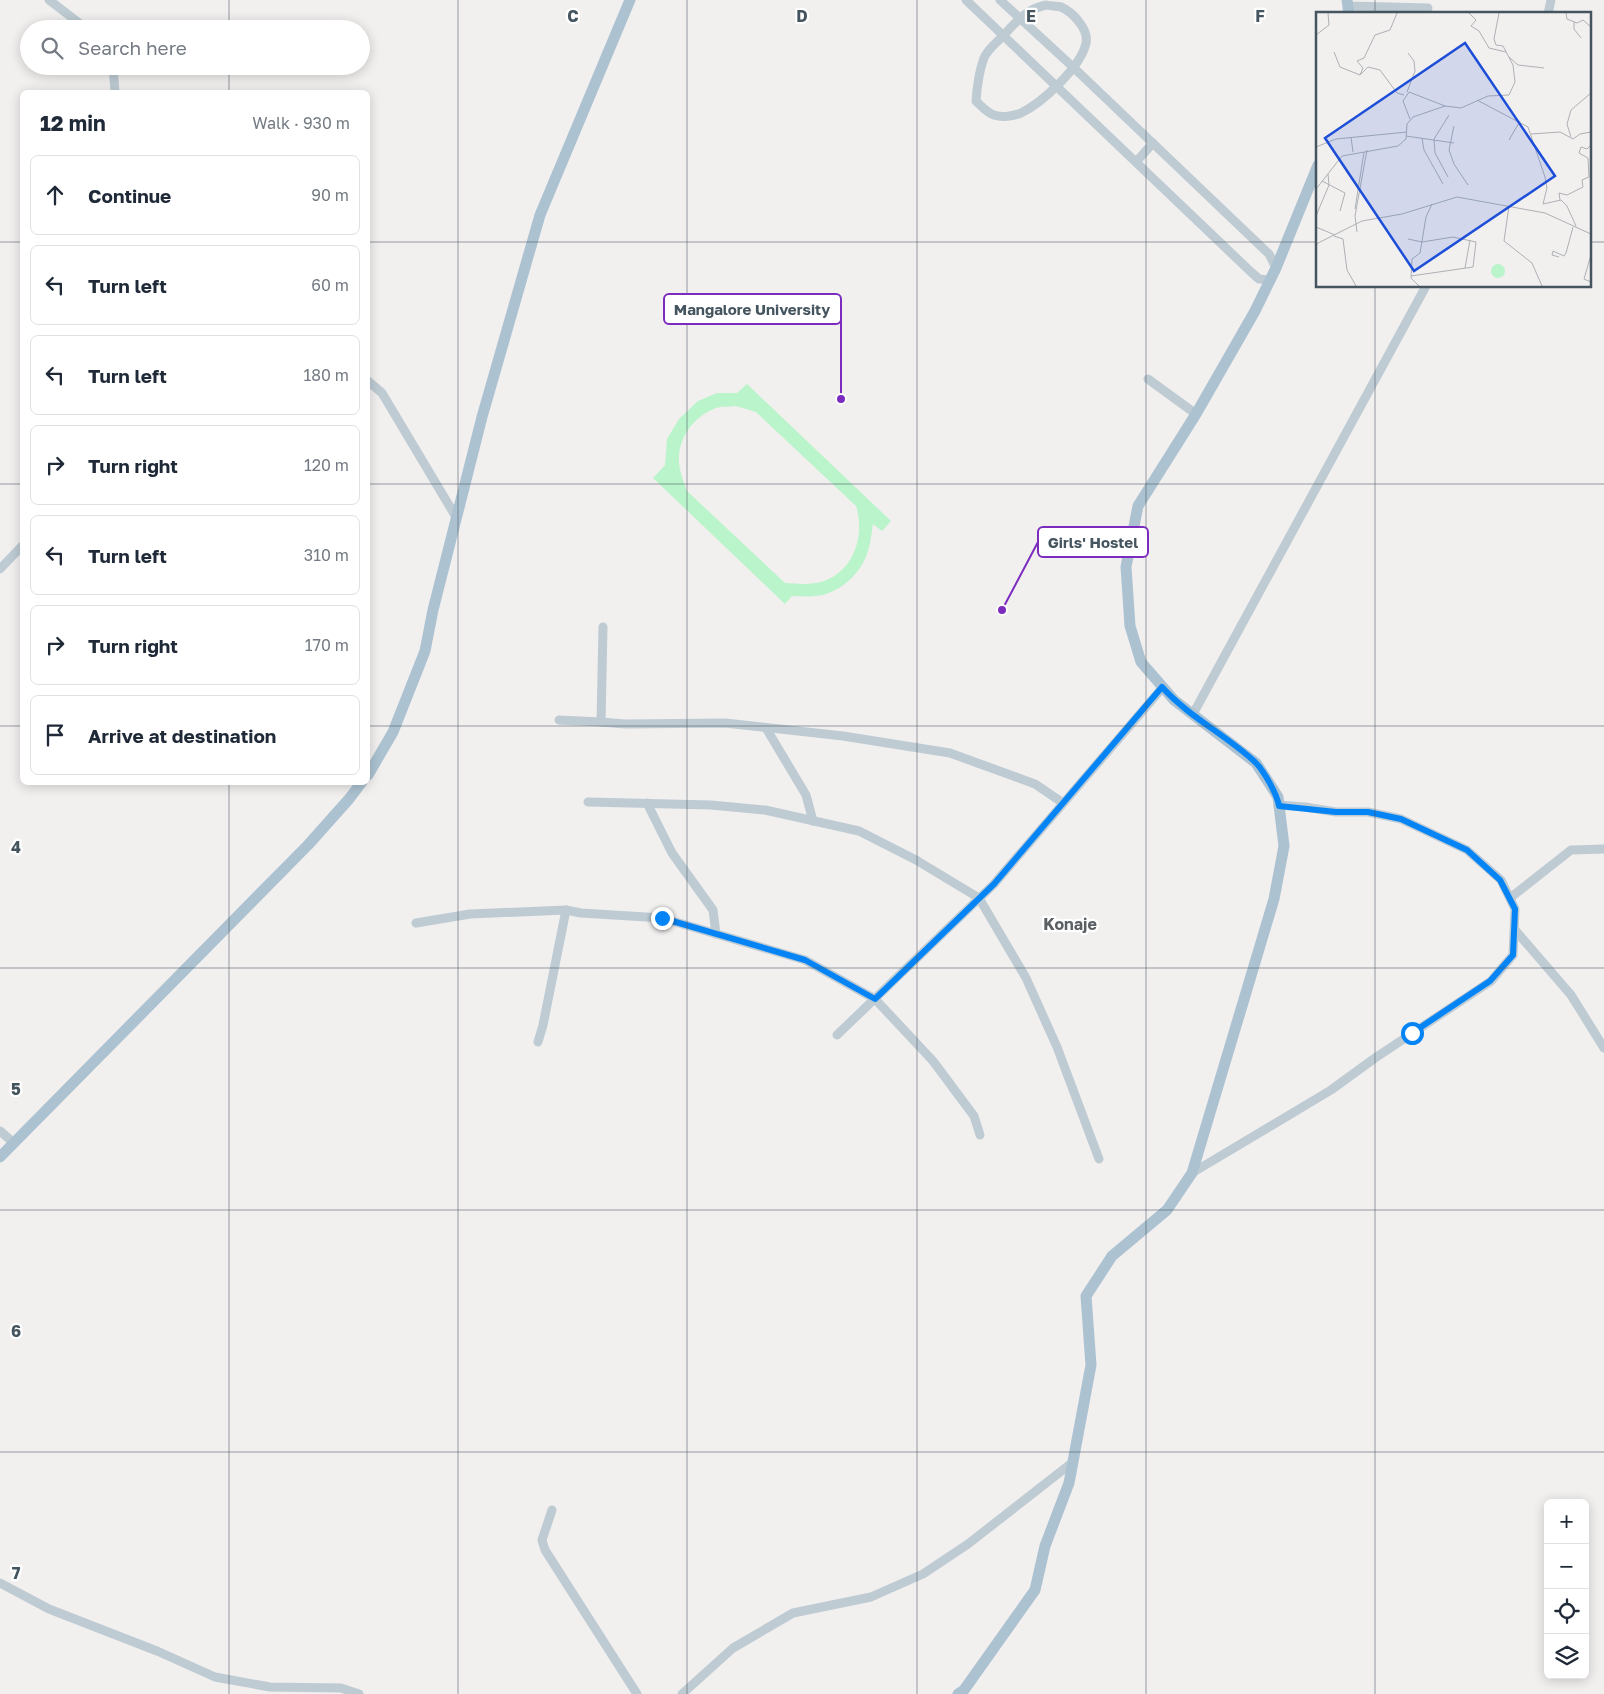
<!DOCTYPE html>
<html lang="en">
<head>
<meta charset="utf-8">
<style>
  :root { --surface:#fff; --page:#f6f6f7; --text:#1f2937; --muted:#747a83; --line:#e0e1e3 }
  body { margin:0; font-family:"Golos Text",sans-serif; background:var(--page); color:var(--text) }
  .controls { position:absolute; right:15px; bottom:15px; display:grid; overflow:hidden; border-radius:8px; box-shadow:0 2px 12px #0003 }
  .controls button { width:45px; height:45px; display:grid; place-items:center; padding:0; border:0; border-bottom:1px solid var(--line); background:var(--surface); color:var(--text); font:25px sans-serif }
  .stop { position:absolute; width:15px; height:15px; margin:-11px; border:4px solid #0584f6; border-radius:50%; background:#fff }
  .stop.end { background:#0584f6; border-color:#fff; box-shadow:0 1px 5px #0008 }
  .list { margin:0; padding:0; list-style:none }
  h2 { display:flex; justify-content:space-between; align-items:center; height:65px; margin:0; padding:0 20px; font-size:21px }
  h2 small { font-size:16px; font-weight:400; color:var(--muted) }
  .list li { display:grid; grid-template-columns:32px 1fr auto; gap:15px; align-items:center; box-sizing:border-box; height:80px; margin:0 10px 10px; padding:0 10px; border:1px solid var(--line); border-radius:8px }
  .list b { display:block; font-size:19px; white-space:nowrap }
  .list em { font-size:16px; font-style:normal; color:var(--muted) }
  .icon { flex:none; width:28px; height:28px; fill:none; stroke:currentColor; stroke-width:2; stroke-linecap:round; stroke-linejoin:round }
  .map { position:relative; flex:none; width:1604px; height:1694px; overflow:hidden }
  .search { position:absolute; background:var(--surface); box-shadow:0 2px 12px #0003; left:20px; top:20px; width:350px; height:55px; display:flex; align-items:center; gap:12px; box-sizing:border-box; padding:0 18px; border-radius:28px; color:var(--muted); font-size:19px }
  .panel { position:absolute; background:var(--surface); box-shadow:0 2px 12px #0003; left:20px; top:90px; width:350px; height:695px; border-radius:8px }
  .map>svg:first-child { display:block }
  .green { fill:#b9f4ca; fill-rule:evenodd }
  .lines { fill:none; stroke-linecap:round; stroke-linejoin:round }
  .minor { stroke:#becbd3; stroke-width:9 }
  .major { stroke:#acc2d1; stroke-width:11 }
  .route { stroke:#0584f6; stroke-width:6 }
  .grid { fill:none; stroke:#45555f; stroke-width:1; stroke-opacity:0.55 }
  .labels { text-anchor:middle; stroke-width:4.5; stroke-linejoin:round; paint-order:stroke }
  .quarter-label { font-size:16px; font-weight:bold; fill:#5b6065; stroke:#fff }
  .inset-road { fill:none; stroke:#adb1b5; stroke-width:1 }
  .view { fill:#1d4ed8; fill-opacity:0.15; stroke:#1d4ed8; stroke-width:2.5 }
  .inset-edge { fill:none; stroke:#45555f; stroke-width:2.5 }
  .grid-label { font-size:16px; text-anchor:middle; font-weight:bold; fill:#45555f; stroke:#fff; stroke-width:4.5; stroke-linejoin:round; paint-order:stroke }
  .leader { fill:none; stroke:#7b2cbf; stroke-width:2 }
  .callout-dot { fill:#7b2cbf; stroke:#fff; stroke-width:2 }
  .callout { fill:#fff; stroke:#7b2cbf; stroke-width:2 }
  .callout-label { font-size:15px; text-anchor:middle; font-weight:bold; fill:#45555f }
</style>
</head>
<body>
<div class="map">
<svg width="1604" height="1694" viewBox="0 0 1604 1694">
  <rect width="100%" height="100%" fill="#f2efef"/>
  <path class="green" d="M 747,384 L 891,521 L 882,531 L 873,524 C 871,536 870,550 864,561 C 855,579 836,594 816,596 C 808,597 800,596 792,596 L 785,604 L 653,478 L 665,465 L 667,439 L 679,419 L 698,401 L 717,393 L 737,393 ZM 736,406 L 756,412 L 856,506 C 865,534 855,570 824,581 C 812,585 798,584 785,583 L 687,491 C 683,480 678,468 679,456 C 680,435 696,415 716,408 C 722,406 730,407 736,406 Z"/>
  <g class="lines">
    <g class="minor">
      <polyline points="49,0 87,29"/>
      <polyline points="966,0 1251,272 1259,279 1270,280"/>
      <polyline points="1000,0 1073,67 1269,254 1276,268"/>
      <path d="M 1046,5 C 1050,6 1056,6 1061,7 C 1073,12 1089,30 1086,43 C 1081,67 1042,103 1021,113 C 1014,116 1002,118 994,115 C 987,113 981,106 976,101 C 977,87 979,71 984,58 C 988,49 995,44 1002,37 C 1015,23 1026,9 1046,5 Z"/>
      <polyline points="1348,6 1428,8"/>
      <polyline points="1548,14 1551,0"/>
      <polyline points="113,66 115,92"/>
      <polyline points="1136,162 1153,143"/>
      <polyline points="1148,379 1196,414"/>
      <polyline points="368,381 382,393 456,517"/>
      <polyline points="0,569 22,546"/>
      <polyline points="1193,714 1426,286"/>
      <polyline points="559,720 601,722 625,724 725,723 843,736 950,753 1035,784 1063,803"/>
      <polyline points="601,722 603,627"/>
      <polyline points="766,728 806,795 813,821"/>
      <polyline points="588,802 711,805 765,810 859,831 916,860 979,898 1026,978 1057,1047 1099,1159"/>
      <polyline points="647,803 672,853 713,910 716,934"/>
      <polyline points="1510,898 1571,850 1604,849"/>
      <polyline points="416,923 470,914 566,910 581,913 662,918 805,960 875,999 933,1061 974,1116 980,1135"/>
      <polyline points="1515,930 1571,995 1604,1048"/>
      <polyline points="837,1035 994,884 1163,687"/>
      <polyline points="538,1042 543,1025 566,910"/>
      <polyline points="0,1131 14,1143"/>
      <polyline points="1192,1173 1331,1090 1375,1058 1491,981 1513,955 1515,909 1501,880 1467,850 1401,819 1368,812 1336,812 1305,807 1279,805"/>
      <polyline points="552,1510 542,1540 545,1550 637,1694"/>
      <polyline points="0,1583 49,1609 157,1651 215,1677 270,1687 341,1688 359,1694"/>
      <polyline points="682,1694 733,1648 793,1613 871,1597 923,1574 968,1544 1073,1462"/>
    </g>
    <g class="major">
      <polyline points="1347,0 1349,14"/>
      <polyline points="368,775 393,732 425,651 433,610 482,417 540,215 630,0"/>
      <polyline points="0,1157 308,845 349,799 362,782"/>
      <polyline points="958,1694 964,1690 1035,1590 1045,1546 1069,1483 1091,1365 1086,1296 1112,1256 1167,1210 1192,1173 1274,899 1284,846 1278,797 1256,763 1174,700 1141,662 1130,626 1126,567 1138,506 1196,414 1255,311 1276,268 1318,165"/>
    </g>
  </g>
  <g class="lines">
    <path class="route" d="M 662,918 L 805,960 L 875,999 L 994,884 L 1162,687 C 1189,717 1226,735 1255,762 C 1264,771 1277,794 1279,806 L 1336,812 L 1368,812 L 1401,819 L 1467,850 L 1500,880 L 1515,909 L 1513,955 L 1490,981 L 1412,1033"/>
  </g>
  <path class="grid" d="M 229,0 L 229,29M 458,0 L 458,1694M 687,0 L 687,1694M 917,0 L 917,1694M 1146,0 L 1146,1694M 1375,0 L 1375,14M 229,66 L 229,92M 0,242 L 22,242M 368,242 L 1318,242M 1590,242 L 1604,242M 1375,286 L 1375,1694M 0,484 L 22,484M 368,484 L 1604,484M 0,726 L 22,726M 368,726 L 1604,726M 229,782 L 229,1694M 0,968 L 1604,968M 0,1210 L 1604,1210M 0,1452 L 1604,1452"/>
  <g class="labels">
    <g class="quarter-label">
      <text x="1070" y="930">Konaje</text>
    </g>
  </g>
  <g transform="translate(1316 12)">
    <rect width="275" height="275" fill="#f2efef"/>
    <path d="M175 259a7 7 0 1 1 14 0a7 7 0 1 1-14 0Z" fill="#b9f4ca"/>
    <path class="inset-road" d="M 153,1 L 160,8 L 155,14 L 163,19 L 173,36 L 190,40M 250,1 L 251,7 L 261,11 L 267,8 L 275,15M 258,10 L 258,17 L 265,26M 0,23 L 13,13 L 12,1M 18,40 L 24,55 L 44,63 L 52,55 L 64,58 L 81,81 L 88,83M 193,45 L 202,53 L 228,56M 44,63 L 47,56 L 41,49 L 48,46 L 59,23 L 74,18 L 81,1M 91,80 L 99,59 L 98,49 L 92,41M 161,88 L 212,115 L 229,165 L 231,176 L 227,192 L 245,188 L 251,194 L 260,214M 94,107 L 87,89 L 93,80 L 129,94M 138,114 L 133,138 L 138,152 L 152,173M 215,122 L 244,120 L 257,127 L 264,122 L 275,120M 90,124 L 138,131M 35,125 L 37,140M 255,125 L 251,112 L 255,98 L 275,81M 106,126 L 108,138 L 127,172M 193,128 L 204,109M 0,135 L 20,127 L 91,120M 132,165 L 119,141 L 118,127 L 133,103M 6,169 L 29,181 L 24,199M 0,177 L 26,144 L 82,134 L 90,127 L 91,112 L 97,105 L 129,94 L 145,96 L 172,84 L 193,83 L 199,70 L 197,53 L 187,34 L 180,33 L 178,27 L 183,1M 244,188 L 243,181 L 251,183 L 267,175 L 266,168 L 273,165 L 272,146 L 263,141 L 265,135 L 271,137 L 275,133M 193,194 L 188,229 L 216,251 L 226,274M 39,197 L 48,140M 0,204 L 13,173 L 12,162M 0,215 L 19,223M 41,220 L 39,204 L 51,138M 18,224 L 27,227 L 31,258 L 40,274M 92,227 L 106,230 L 137,225 L 160,230 L 157,255 L 95,264M 0,232 L 46,209 L 86,202 L 141,185 L 229,201 L 275,222M 250,241 L 257,215M 275,243 L 268,267 L 275,270M 243,245 L 236,243 L 237,239 L 248,244 L 250,241M 149,256 L 154,228M 103,274 L 95,266 L 96,247 L 104,241 L 110,205 L 116,192"/>
    <path class="view" d="M 149,31 L 239,164 L 98,259 L 9,126 Z"/>
    <rect width="275" height="275" class="inset-edge"/>
  </g>
  <g class="grid-label">
    <text x="573" y="22">C</text>
    <text x="802" y="22">D</text>
    <text x="1031" y="22">E</text>
    <text x="1260" y="22">F</text>
    <text x="16" y="853">4</text>
    <text x="16" y="1095">5</text>
    <text x="16" y="1337">6</text>
    <text x="16" y="1579">7</text>
  </g>
  <path class="leader" d="M841 399L841 309M1002 610L1038 542"/>
  <g class="callout-dot">
    <circle cx="841" cy="399" r="5"/>
    <circle cx="1002" cy="610" r="5"/>
  </g>
  <g class="callout">
    <rect x="664" y="294" width="177" height="30" rx="5"/>
    <rect x="1038" y="527" width="110" height="30" rx="5"/>
  </g>
  <g class="callout-label">
    <text x="752" y="315">Mangalore University</text>
    <text x="1093" y="548">Girls' Hostel</text>
  </g>
</svg>
<div class="controls">
<button>+</button>
<button>−</button>
<button><svg class="icon" aria-label="locate" viewBox="0 0 24 24"><circle cx="12" cy="12" r="6"/><path d="M12 2v4M12 18v4M2 12h4M18 12h4"/></svg></button>
<button><svg class="icon" aria-label="layers" viewBox="0 0 24 24"><path d="M12 4l9 5-9 5-9-5zM3 14l9 5 9-5"/></svg></button>
</div>
<div class="stop" style="left:1412px;top:1033px"></div>
<div class="stop end" style="left:662px;top:918px"></div>
<div class="search"><svg class="icon" aria-label="search" viewBox="0 0 24 24"><circle cx="10" cy="10" r="6"/><path d="M15 15l6 6"/></svg>Search here</div>
<section class="panel">
<h2>12 min<small>Walk · 930 m</small></h2>
<ul class="list">
<li><svg class="icon" aria-label="ahead" viewBox="0 0 24 24"><path d="M12 20V5M6 11l6-6 6 6"/></svg><div><b>Continue</b></div><em>90 m</em></li>
<li><svg class="icon" aria-label="left" viewBox="0 0 24 24"><path d="M17 20v-9H6M10 6l-5 5 5 5"/></svg><div><b>Turn left</b></div><em>60 m</em></li>
<li><svg class="icon" aria-label="left" viewBox="0 0 24 24"><path d="M17 20v-9H6M10 6l-5 5 5 5"/></svg><div><b>Turn left</b></div><em>180 m</em></li>
<li><svg class="icon" aria-label="right" viewBox="0 0 24 24"><path d="M7 20v-9h11M14 6l5 5-5 5"/></svg><div><b>Turn right</b></div><em>120 m</em></li>
<li><svg class="icon" aria-label="left" viewBox="0 0 24 24"><path d="M17 20v-9H6M10 6l-5 5 5 5"/></svg><div><b>Turn left</b></div><em>310 m</em></li>
<li><svg class="icon" aria-label="right" viewBox="0 0 24 24"><path d="M7 20v-9h11M14 6l5 5-5 5"/></svg><div><b>Turn right</b></div><em>170 m</em></li>
<li><svg class="icon" aria-label="arrive" viewBox="0 0 24 24"><path d="M6 21V4h12l-3 4 3 4H6"/></svg><div><b>Arrive at destination</b></div></li>
</ul>
</section>
</div>
</body>
</html>
